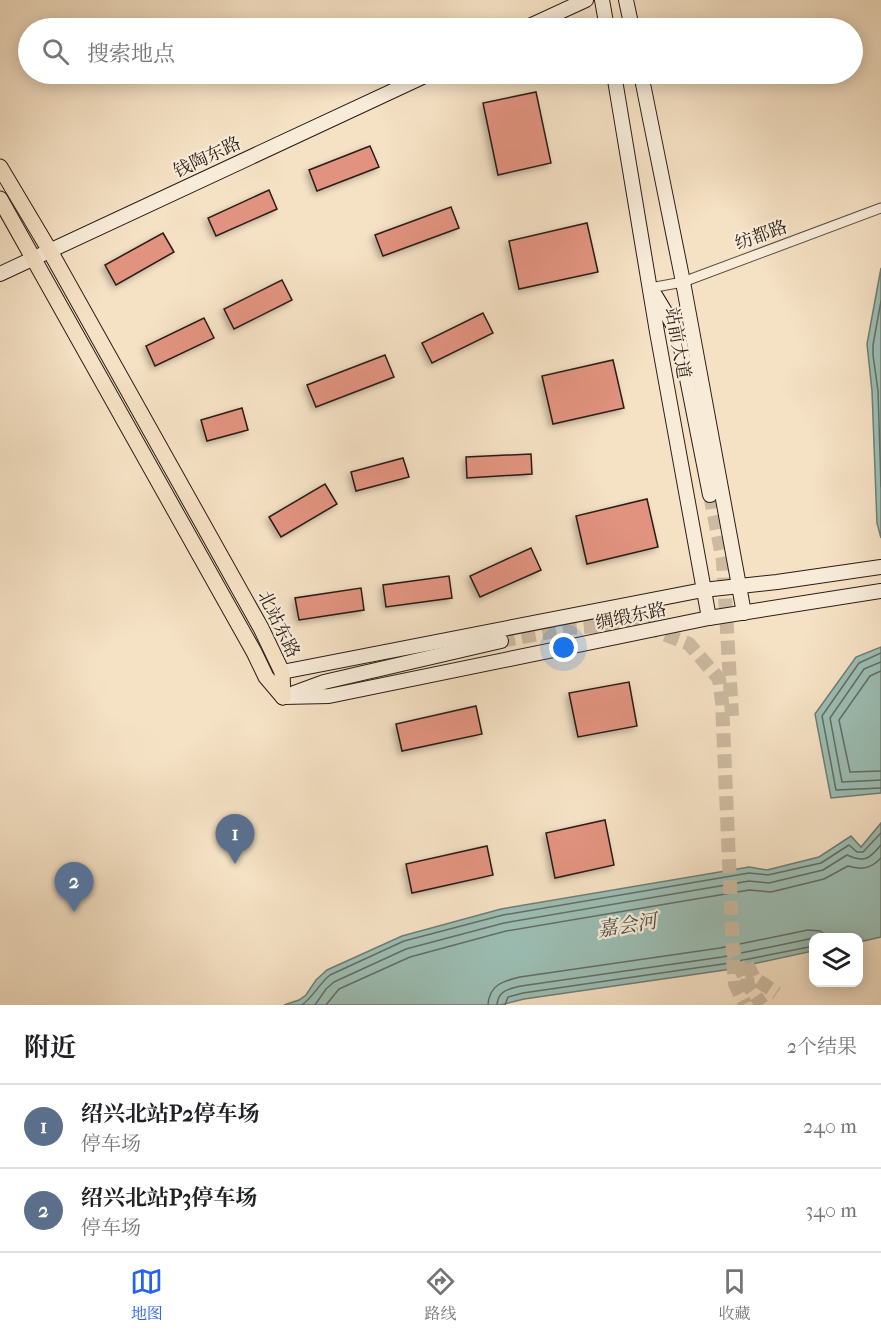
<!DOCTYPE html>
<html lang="zh">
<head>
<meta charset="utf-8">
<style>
  :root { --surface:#fff; --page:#f6f6f6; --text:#202124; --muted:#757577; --line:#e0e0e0; --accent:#2563eb }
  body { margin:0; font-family:"IM FELL French Canon","Noto Serif SC",serif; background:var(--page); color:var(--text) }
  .controls { position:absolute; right:18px; bottom:18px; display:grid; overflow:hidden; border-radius:12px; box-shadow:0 3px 15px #0003 }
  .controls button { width:54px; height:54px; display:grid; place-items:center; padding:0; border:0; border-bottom:2px solid var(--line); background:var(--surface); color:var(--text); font:30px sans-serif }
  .you { position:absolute; left:564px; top:648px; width:21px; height:21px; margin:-15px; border:4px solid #fff; border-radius:50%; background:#1a73e8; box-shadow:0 0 0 9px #1a73e833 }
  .badge { display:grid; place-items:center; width:39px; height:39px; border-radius:50%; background:var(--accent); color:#fff; font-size:20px; font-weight:700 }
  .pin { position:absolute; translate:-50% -50px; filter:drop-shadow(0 2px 3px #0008) }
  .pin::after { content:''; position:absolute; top:32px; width:21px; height:18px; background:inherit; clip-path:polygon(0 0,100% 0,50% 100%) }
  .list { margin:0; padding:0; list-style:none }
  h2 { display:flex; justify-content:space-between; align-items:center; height:78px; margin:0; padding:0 24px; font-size:26px }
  h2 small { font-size:20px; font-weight:400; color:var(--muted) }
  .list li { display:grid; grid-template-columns:39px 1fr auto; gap:18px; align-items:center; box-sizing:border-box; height:84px; padding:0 24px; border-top:2px solid var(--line) }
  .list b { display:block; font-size:22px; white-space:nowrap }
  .list p { margin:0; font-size:20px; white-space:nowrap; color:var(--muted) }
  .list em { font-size:20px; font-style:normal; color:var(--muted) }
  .icon { flex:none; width:33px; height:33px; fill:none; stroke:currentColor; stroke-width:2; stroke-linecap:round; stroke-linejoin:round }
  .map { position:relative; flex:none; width:881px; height:1005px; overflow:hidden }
  .search { position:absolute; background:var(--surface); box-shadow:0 3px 15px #0003; left:18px; right:18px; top:18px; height:66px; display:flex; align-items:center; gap:15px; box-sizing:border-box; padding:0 21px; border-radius:33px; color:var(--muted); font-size:22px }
  .sheet { height:246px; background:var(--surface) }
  nav { display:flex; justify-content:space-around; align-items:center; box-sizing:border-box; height:84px; border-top:2px solid var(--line); background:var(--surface); font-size:16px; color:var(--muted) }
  nav a { display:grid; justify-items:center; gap:3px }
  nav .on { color:var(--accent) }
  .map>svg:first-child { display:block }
  .water { fill:#9cbeb4; stroke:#6e7e75; stroke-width:1.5 }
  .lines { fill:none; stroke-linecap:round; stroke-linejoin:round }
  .shore { stroke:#636e66; stroke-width:1.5 }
  .building { fill:#e1937f; stroke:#2a1d17; stroke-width:1.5; filter:url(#shadow) }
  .secondary-tunnel { stroke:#ccbaa1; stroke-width:14; stroke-dasharray:14 7; stroke-linecap:butt }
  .street-casing { stroke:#5d4e42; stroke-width:11 }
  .secondary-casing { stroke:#2a1d17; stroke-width:16 }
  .primary-casing { stroke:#2a1d17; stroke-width:17 }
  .street { stroke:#f8ecd9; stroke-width:9 }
  .secondary { stroke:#f8ecd9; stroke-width:14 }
  .primary { stroke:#f5e1c4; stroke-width:15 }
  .labels { text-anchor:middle; stroke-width:4.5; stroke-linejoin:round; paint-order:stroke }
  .street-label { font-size:18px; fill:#2a1d17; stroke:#f8ecd9 }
  .water-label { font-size:20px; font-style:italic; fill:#4c4d46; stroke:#f8ecd9 }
</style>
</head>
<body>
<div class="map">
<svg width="881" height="1005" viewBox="0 0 881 1005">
  <defs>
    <filter id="shadow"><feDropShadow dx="-3" dy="3" stdDeviation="3" flood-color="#0004"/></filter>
  </defs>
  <rect width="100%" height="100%" fill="#f5e1c4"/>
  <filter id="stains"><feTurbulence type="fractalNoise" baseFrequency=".00333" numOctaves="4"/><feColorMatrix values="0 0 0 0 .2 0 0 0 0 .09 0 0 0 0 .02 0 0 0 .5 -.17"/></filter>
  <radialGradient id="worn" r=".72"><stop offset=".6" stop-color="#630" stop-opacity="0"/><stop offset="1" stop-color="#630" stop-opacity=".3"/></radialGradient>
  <g class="water">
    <polygon points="881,268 881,538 877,523 872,391 867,344"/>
    <polygon points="881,647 881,793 831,798 815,714 856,657"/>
    <polygon points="881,823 881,937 859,942 858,938 814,938 813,951 725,970 524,999 500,1005 284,1005 299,1000 306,995 316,980 327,970 402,936 501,909 749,867 767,870 819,857 851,836 861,847"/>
  </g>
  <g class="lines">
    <g class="shore">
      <polyline points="881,301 873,345 873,355 878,391 881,487"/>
      <polyline points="881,653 859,663 822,716 836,790 881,788"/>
      <polyline points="881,662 864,669 830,718 842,782 881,780"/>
      <polyline points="881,671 870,676 839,720 850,772 881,771"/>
      <path d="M 302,1005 C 313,997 319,984 330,975 L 404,941 L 503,915 L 749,873 L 768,875 L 821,863 L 849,845 L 857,852 L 863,852 L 881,833"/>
      <path d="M 315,1005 L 326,989 L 334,982 L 406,949 L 504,923 L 749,881 L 769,883 L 823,870 L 847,855 C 865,863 869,859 881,845"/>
      <path d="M 326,1005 L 339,989 L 410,957 L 506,931 L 749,890 L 771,892 L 824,879 L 848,866 C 861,870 871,869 881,858"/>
      <path d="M 488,1005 C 489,985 503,981 520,977 L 720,948 L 808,930 L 820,931 L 830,938"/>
      <path d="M 497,1005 C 498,990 509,989 521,986 L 722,957 L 814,938"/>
      <polyline points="505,1005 508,997 523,993 723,964 814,946"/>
    </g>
  </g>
  <g class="building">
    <polygon points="536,92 551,163 498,175 483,103"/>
    <polygon points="370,146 379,167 317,191 309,170"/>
    <polygon points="269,190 277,209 216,236 208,218"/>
    <polygon points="451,207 459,228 383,256 375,235"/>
    <polygon points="587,223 598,272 519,289 509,241"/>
    <polygon points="163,233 174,252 116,285 105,265"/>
    <polygon points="282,280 292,300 234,329 224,309"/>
    <polygon points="483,313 493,333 432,363 422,343"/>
    <polygon points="204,318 214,338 155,366 146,346"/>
    <polygon points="385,355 394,377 316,407 307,385"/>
    <polygon points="613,360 624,408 553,424 542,376"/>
    <polygon points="242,408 248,430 207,441 201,420"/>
    <polygon points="531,454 532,474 467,478 466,457"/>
    <polygon points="403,458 409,477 356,491 351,472"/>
    <polygon points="325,484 337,504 281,537 269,517"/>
    <polygon points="647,499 658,547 587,564 576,516"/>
    <polygon points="531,548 541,570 480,597 470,576"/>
    <polygon points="449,576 452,598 386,607 383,585"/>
    <polygon points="361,588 364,610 299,620 295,598"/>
    <polygon points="629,682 637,726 578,737 569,693"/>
    <polygon points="476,706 482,734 402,751 396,724"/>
    <polygon points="605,820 614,865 555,878 546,833"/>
    <polygon points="487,846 493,875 412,893 406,864"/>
  </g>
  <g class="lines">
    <g class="secondary-tunnel">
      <polyline points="710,495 723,561 732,716"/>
      <polyline points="501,641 571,628 637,623 689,644 719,679 722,702 733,952 748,985"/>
      <polyline points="733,960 735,984 745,1004"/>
      <polyline points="747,964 754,978 777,993"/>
      <polyline points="747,978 748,985 762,1005"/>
    </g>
    <g class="street-casing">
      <polyline id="street" points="650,288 683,282 881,208"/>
    </g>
    <g class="secondary-casing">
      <g id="secondary">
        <polyline points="602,0 607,28"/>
        <polyline points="626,0 632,28"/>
        <polyline points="525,28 586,0"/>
        <polyline points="614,74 657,332 709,618"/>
        <polyline points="641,74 683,282 744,613"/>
        <polyline points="0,274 429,74"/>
        <polyline points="655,295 678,333 710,495"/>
        <polyline points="282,672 703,590 777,582 881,567"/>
        <polyline points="294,693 324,682 501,641"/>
        <polyline points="283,697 329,696 709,618 881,591"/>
      </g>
    </g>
    <g class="primary-casing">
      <g id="primary">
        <polyline points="0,167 50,251 261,628 282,672 283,697"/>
        <polyline points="0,199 254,652 266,677 283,697"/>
      </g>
    </g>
    <use href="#street" class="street"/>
    <use href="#secondary" class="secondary"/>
    <use href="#primary" class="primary"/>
  </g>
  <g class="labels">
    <g class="street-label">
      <text transform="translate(207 157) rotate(-25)" y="6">钱陶东路</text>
      <text transform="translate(761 235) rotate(-20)" y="6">纺都路</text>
      <text transform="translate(678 343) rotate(80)" y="6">站前大道</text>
      <text transform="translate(631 616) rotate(-12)" y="6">绸缎东路</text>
      <text transform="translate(279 624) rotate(64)" y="6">北站东路</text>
    </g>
    <g class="water-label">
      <text transform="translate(627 925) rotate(-9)" y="7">嘉会河</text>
    </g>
  </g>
  <rect width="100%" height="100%" filter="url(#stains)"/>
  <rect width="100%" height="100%" fill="url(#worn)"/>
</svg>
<div class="controls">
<button><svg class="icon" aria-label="layers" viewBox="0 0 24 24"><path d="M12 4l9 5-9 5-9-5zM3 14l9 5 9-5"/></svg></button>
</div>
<div class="you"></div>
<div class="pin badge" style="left:235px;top:864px;background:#5c6f8a">1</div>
<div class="pin badge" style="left:74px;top:912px;background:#5c6f8a">2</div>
<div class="search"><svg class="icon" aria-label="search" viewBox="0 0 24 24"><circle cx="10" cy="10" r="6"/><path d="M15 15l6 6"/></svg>搜索地点</div>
</div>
<section class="sheet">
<h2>附近<small>2个结果</small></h2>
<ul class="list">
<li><span class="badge" style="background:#5c6f8a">1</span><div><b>绍兴北站P2停车场</b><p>停车场</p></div><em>240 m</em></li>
<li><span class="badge" style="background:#5c6f8a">2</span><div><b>绍兴北站P3停车场</b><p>停车场</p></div><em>340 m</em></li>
</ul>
</section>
<nav>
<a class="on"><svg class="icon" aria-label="map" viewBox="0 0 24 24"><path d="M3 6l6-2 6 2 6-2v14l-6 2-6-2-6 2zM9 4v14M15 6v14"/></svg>地图</a>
<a><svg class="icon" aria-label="directions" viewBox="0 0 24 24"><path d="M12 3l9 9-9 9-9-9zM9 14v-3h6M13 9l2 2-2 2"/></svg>路线</a>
<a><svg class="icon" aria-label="saved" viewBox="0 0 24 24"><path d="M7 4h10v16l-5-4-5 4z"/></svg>收藏</a>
</nav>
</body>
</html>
